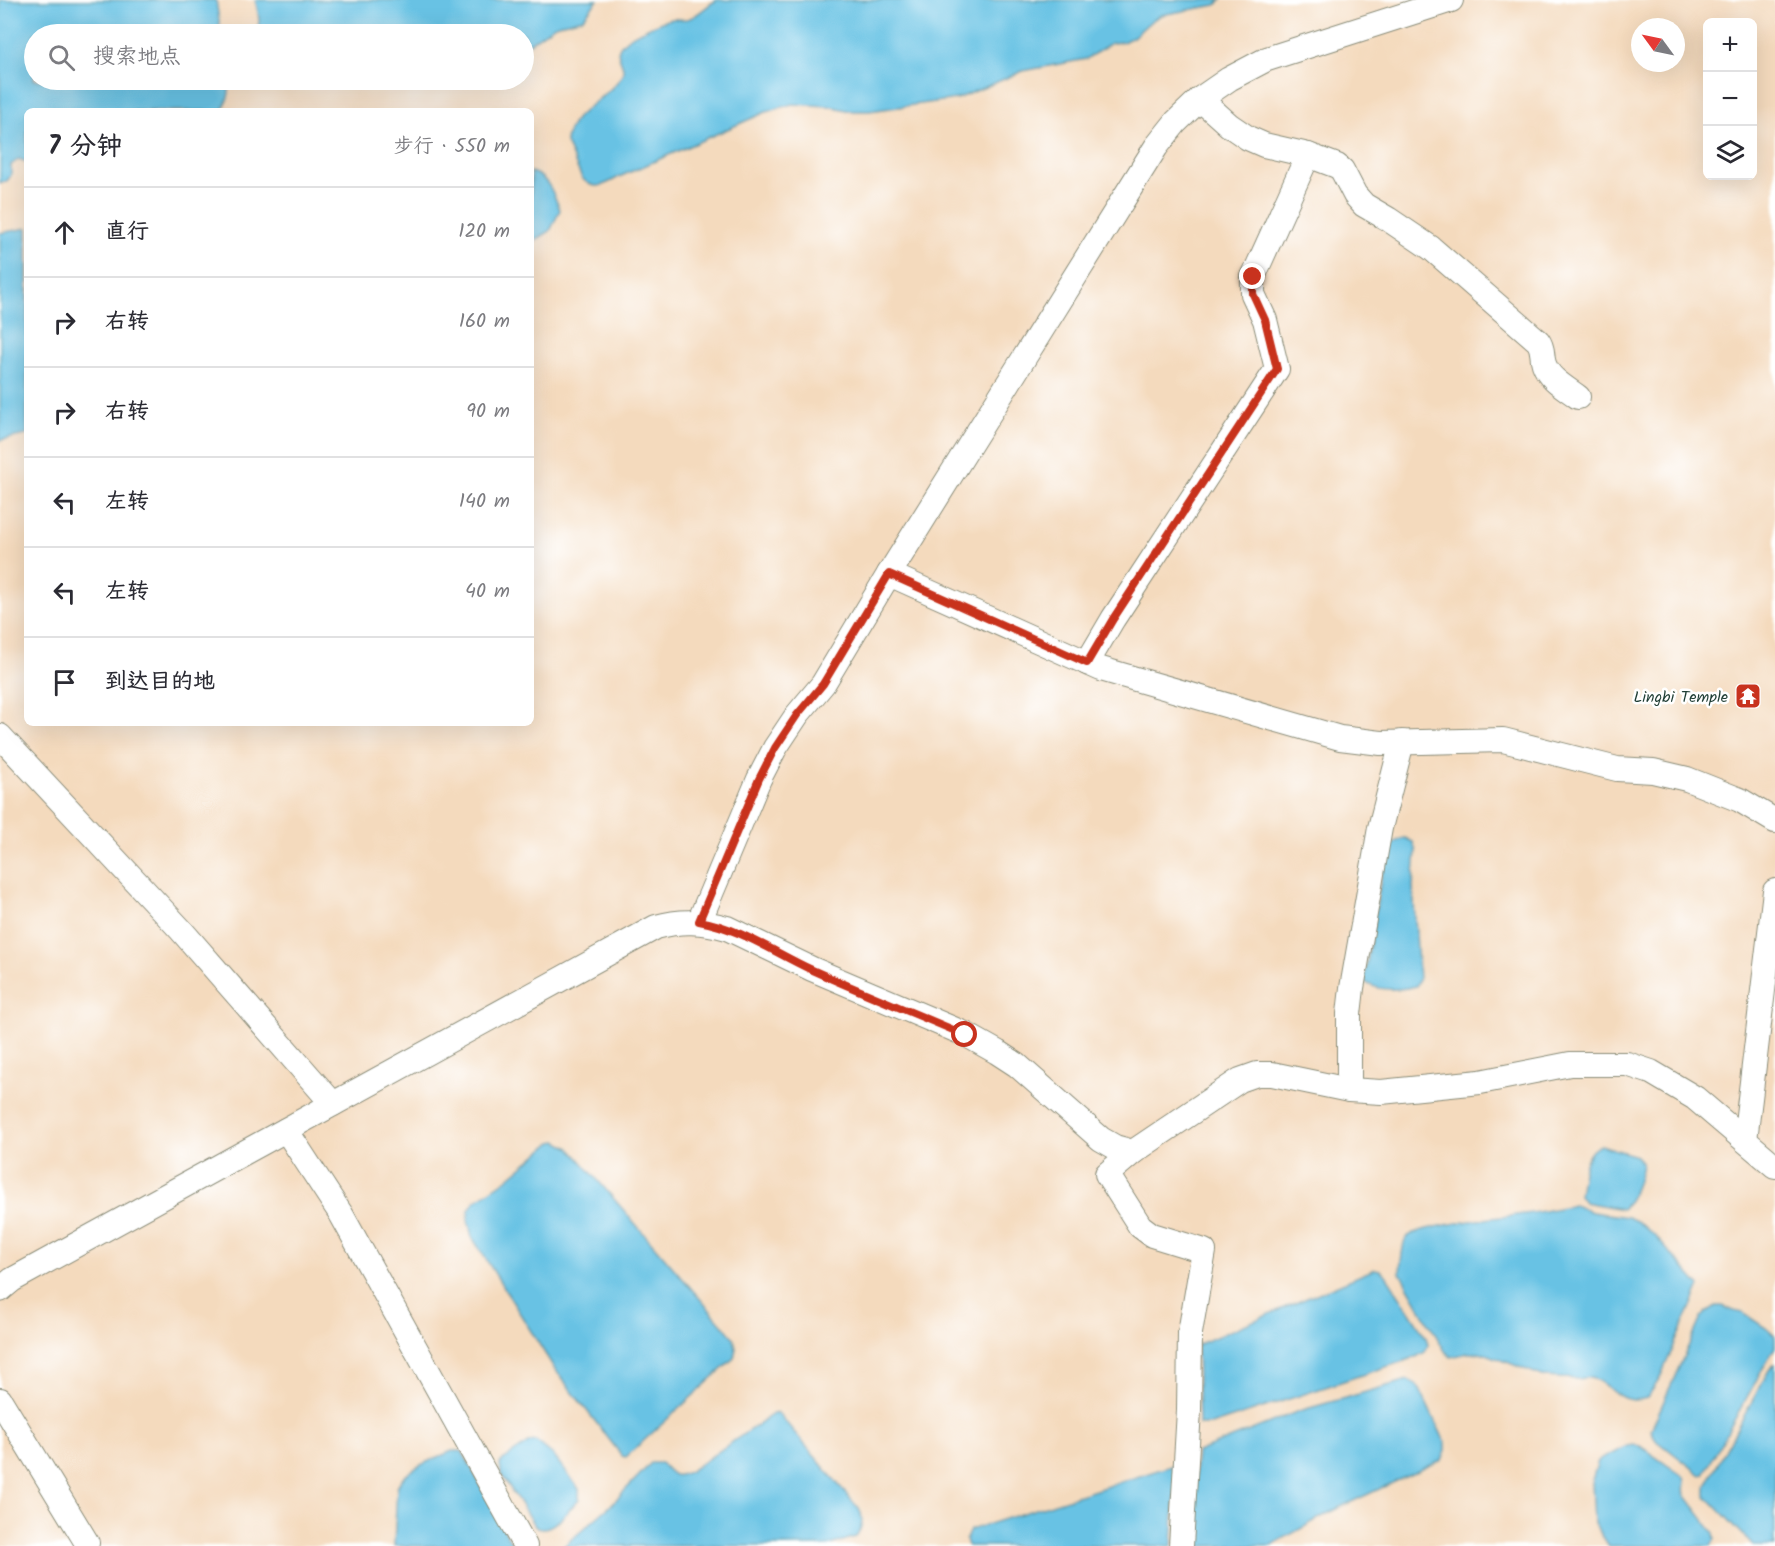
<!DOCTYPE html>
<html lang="zh">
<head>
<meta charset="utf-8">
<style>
  :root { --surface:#fff; --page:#f7f7f7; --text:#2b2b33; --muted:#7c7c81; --line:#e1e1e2 }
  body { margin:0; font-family:Kalam,"LXGW WenKai TC",sans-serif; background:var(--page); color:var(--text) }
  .controls { position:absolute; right:18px; top:18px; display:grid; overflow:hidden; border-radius:9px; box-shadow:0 6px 24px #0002 }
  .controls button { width:54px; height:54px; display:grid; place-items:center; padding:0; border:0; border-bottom:2px solid var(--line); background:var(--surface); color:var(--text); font:30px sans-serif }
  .compass { position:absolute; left:1631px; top:18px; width:54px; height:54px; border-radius:50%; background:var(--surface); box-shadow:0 6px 24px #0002; rotate:303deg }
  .stop { position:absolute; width:18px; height:18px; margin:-14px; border:4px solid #c8321e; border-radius:50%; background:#fff }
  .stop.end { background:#c8321e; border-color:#fff; box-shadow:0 2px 6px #0008 }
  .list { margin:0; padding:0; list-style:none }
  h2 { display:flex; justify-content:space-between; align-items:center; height:78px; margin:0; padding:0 24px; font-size:26px }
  h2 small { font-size:20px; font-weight:400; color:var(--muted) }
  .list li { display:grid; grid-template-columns:39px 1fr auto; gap:18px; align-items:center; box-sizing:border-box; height:90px; padding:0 24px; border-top:2px solid var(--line) }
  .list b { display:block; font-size:22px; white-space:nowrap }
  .list em { font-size:20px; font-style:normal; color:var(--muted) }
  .icon { flex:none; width:33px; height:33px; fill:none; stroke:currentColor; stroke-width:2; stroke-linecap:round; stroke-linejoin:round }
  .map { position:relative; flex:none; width:1775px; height:1546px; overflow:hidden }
  .search { position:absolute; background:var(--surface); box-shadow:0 6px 24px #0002; left:24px; top:24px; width:510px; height:66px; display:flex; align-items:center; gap:15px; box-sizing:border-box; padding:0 21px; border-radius:33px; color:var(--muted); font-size:22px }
  .panel { position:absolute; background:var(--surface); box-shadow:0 6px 24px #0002; left:24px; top:108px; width:510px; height:618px; border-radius:9px }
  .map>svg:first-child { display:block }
  .water { fill:#67c2e4; stroke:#43808c; stroke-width:1.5 }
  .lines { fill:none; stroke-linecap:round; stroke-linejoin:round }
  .minor-casing { stroke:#8a8c78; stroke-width:26 }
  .minor { stroke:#fff; stroke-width:24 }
  .route { stroke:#c8321e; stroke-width:8 }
  .labels { text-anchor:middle; stroke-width:5; stroke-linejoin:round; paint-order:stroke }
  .poi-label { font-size:16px; fill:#1f3d34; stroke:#fff; text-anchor:end }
</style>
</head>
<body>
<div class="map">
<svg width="1775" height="1546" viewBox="0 0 1775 1546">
  <rect width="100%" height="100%" fill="#fff"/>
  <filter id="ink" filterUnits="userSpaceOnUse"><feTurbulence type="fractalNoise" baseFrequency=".0167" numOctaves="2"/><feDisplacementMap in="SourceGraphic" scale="12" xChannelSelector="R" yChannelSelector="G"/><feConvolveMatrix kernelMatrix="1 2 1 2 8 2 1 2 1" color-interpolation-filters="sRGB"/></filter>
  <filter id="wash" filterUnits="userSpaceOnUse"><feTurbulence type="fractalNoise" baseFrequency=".008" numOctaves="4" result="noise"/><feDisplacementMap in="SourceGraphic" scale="24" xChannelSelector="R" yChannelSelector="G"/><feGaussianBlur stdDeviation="1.35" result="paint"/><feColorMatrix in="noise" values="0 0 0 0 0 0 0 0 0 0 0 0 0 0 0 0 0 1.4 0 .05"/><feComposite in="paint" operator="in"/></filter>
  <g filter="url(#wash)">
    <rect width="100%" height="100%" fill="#f4dabd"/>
    <g class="water">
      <path d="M 0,0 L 216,0 L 221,34 L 34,34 L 34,80 L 229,80 C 231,91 228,101 222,111 L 27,111 L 27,162 L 19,159 L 11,165 L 11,175 L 7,181 L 0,183 Z"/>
      <path d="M 255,0 L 598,0 L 583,18 L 555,25 L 524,47 L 524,34 L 255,34 C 262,24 258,12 255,0 Z"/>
      <path d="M 717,0 L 1222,0 L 1216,5 L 1161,15 L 1151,21 L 1133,37 L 1123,42 L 1111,43 L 1086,59 L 1023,71 L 957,99 L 869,111 L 851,111 L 828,106 L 792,104 L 766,112 L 619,177 C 605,185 594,192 582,178 L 566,143 C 567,112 607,100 621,77 C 630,62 607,56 626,40 C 633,34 663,20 672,19 C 678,18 684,21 690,18 C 700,14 707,5 717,0 Z"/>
      <path d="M 365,80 L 434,80 C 406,89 393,90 365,80 Z"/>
      <path d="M 531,172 C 549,177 554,195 560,210 L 550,231 L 531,243 Z"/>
      <polygon points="27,228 27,435 0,440 0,233"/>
      <path d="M 1405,838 L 1413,842 L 1416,851 L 1413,886 L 1419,980 L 1416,986 C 1400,990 1376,992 1364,981 L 1384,861 C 1389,850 1392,840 1405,838 Z"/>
      <polygon points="557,1141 570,1148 734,1338 736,1348 734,1358 626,1457 622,1456 554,1368 472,1237 468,1220 469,1210 475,1201 506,1180 552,1142"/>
      <path d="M 1601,1145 L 1636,1156 L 1642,1164 C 1640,1178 1632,1200 1622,1209 L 1584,1202 L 1579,1195 C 1582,1179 1583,1150 1601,1145 Z"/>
      <path d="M 1574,1205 L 1592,1212 L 1628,1217 L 1638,1222 L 1654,1235 L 1700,1286 L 1659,1380 L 1647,1398 C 1619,1406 1615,1388 1591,1377 L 1578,1379 L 1545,1377 L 1484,1353 L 1468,1353 L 1451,1357 L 1445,1351 L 1400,1273 C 1400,1269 1403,1240 1406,1238 C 1420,1224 1501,1218 1524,1214 C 1541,1212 1557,1208 1574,1205 Z"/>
      <polygon points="1375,1269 1380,1270 1386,1275 1426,1337 1428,1345 1425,1352 1416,1357 1211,1425 1199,1425 1197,1345"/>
      <polygon points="1716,1306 1723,1306 1734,1311 1743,1313 1766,1328 1775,1336 1775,1347 1704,1474 1701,1475 1655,1439 1651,1430 1701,1318 1708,1311"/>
      <polygon points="1775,1364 1775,1546 1754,1546 1706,1496 1706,1486 1769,1370"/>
      <polygon points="1408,1380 1416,1384 1419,1388 1446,1444 1446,1450 1442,1460 1334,1510 1270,1546 1189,1546 1197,1452 1299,1411"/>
      <path d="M 778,1413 L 859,1509 C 864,1517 862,1530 855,1537 L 828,1546 L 564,1546 L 610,1506 L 651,1463 L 661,1463 C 673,1476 673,1479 690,1471 L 773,1414 Z"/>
      <path d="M 536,1441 L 553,1455 L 579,1489 L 579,1499 C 568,1510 550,1537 534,1525 L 501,1474 L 500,1464 L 503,1460 L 530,1442 Z"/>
      <path d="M 1634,1445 L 1640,1446 L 1684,1477 C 1686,1482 1683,1489 1685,1495 L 1714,1533 L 1715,1539 L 1711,1546 L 1609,1546 L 1594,1523 L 1592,1480 L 1598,1461 L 1627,1446 Z"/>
      <path d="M 452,1451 L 462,1451 L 513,1546 L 394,1546 L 397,1487 C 407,1467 433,1460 452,1451 Z"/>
      <polygon points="1177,1464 1172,1546 968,1546 966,1539 970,1530"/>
    </g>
  </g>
  <g filter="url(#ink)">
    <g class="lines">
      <g class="minor-casing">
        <g id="minor">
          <path d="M 1200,99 L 1229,125 L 1248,138 L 1264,145 L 1308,155 L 1337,166 L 1342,170 L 1355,195 L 1364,205 L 1388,219 L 1431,248 L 1538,341 C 1544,349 1541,355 1544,364 C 1549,379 1566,388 1578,397"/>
          <polyline points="889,574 1101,669 1340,738 1381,743 1503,740 1617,769 1653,771 1687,779 1740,800 1775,821"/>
          <polyline points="1087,663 1113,619 1277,369 1265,320 1253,294 1253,277 1308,155"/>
          <polyline points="0,736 181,930 333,1104"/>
          <polyline points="699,922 759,779 775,748 797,715 823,684 889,574 1156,147 1176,122 1200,99 1229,79 1267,59 1451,0"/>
          <polyline points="1349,1090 1349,1014 1352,988 1380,828 1402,742"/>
          <polyline points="286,1130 341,1214 525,1546"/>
          <polyline points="1745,1140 1775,891"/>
          <polyline points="1133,1152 1107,1174 1140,1226 1152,1235 1204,1251 1190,1333 1189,1410 1181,1546"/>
          <path d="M 0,1290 L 12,1280 L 656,927 C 681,920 702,921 727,928 L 812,969 L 965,1034 L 997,1052 L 1017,1065 L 1101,1139 L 1115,1147 L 1133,1152 L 1240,1080 L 1257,1074 L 1272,1074 L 1349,1090 L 1381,1092 L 1480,1082 L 1570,1064 L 1627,1064 L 1651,1072 L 1695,1098 L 1775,1166"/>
          <polyline points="0,1400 87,1543"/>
        </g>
      </g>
      <use href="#minor" class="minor"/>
    </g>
  </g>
  <g class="lines" filter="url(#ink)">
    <path class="route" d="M 965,1035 C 914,1013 863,993 812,970 C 775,953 740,928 699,921 L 759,779 L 775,748 L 797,715 L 823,684 L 889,574 L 1087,663 L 1113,619 L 1277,369 L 1265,320 L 1253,294 L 1253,277"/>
  </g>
  <defs>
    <g id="temple-square" transform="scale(1.35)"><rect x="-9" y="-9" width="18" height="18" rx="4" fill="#c8321e" stroke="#fff"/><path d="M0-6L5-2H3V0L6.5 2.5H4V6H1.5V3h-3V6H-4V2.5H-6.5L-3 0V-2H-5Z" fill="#fff"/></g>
  </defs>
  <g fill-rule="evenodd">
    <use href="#temple-square" x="1748" y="696"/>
  </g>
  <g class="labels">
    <g class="poi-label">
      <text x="1728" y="702">Lingbi Temple</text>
    </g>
  </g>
</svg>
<div class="controls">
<button>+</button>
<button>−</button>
<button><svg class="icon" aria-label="layers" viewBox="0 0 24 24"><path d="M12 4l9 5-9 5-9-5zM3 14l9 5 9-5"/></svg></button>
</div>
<svg class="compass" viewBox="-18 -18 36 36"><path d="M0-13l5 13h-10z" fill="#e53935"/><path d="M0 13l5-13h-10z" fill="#7c7c81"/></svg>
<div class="stop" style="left:965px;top:1035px"></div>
<div class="stop end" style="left:1253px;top:277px"></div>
<div class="search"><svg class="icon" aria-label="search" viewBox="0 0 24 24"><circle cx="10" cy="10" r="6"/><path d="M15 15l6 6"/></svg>搜索地点</div>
<section class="panel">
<h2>7 分钟<small>步行 · 550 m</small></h2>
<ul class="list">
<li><svg class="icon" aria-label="ahead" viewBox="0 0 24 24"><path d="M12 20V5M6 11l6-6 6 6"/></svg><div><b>直行</b></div><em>120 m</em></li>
<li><svg class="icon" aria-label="right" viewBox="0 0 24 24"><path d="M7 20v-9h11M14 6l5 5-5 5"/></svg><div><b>右转</b></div><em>160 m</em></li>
<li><svg class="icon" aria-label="right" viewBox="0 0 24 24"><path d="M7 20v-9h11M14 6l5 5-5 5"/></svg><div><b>右转</b></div><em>90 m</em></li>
<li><svg class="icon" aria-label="left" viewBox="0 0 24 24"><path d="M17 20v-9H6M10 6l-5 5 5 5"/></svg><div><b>左转</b></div><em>140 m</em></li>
<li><svg class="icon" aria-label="left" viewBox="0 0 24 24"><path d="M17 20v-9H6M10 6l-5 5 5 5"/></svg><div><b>左转</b></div><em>40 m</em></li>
<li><svg class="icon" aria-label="arrive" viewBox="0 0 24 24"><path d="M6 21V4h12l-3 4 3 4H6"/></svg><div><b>到达目的地</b></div></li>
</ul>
</section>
</div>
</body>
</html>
